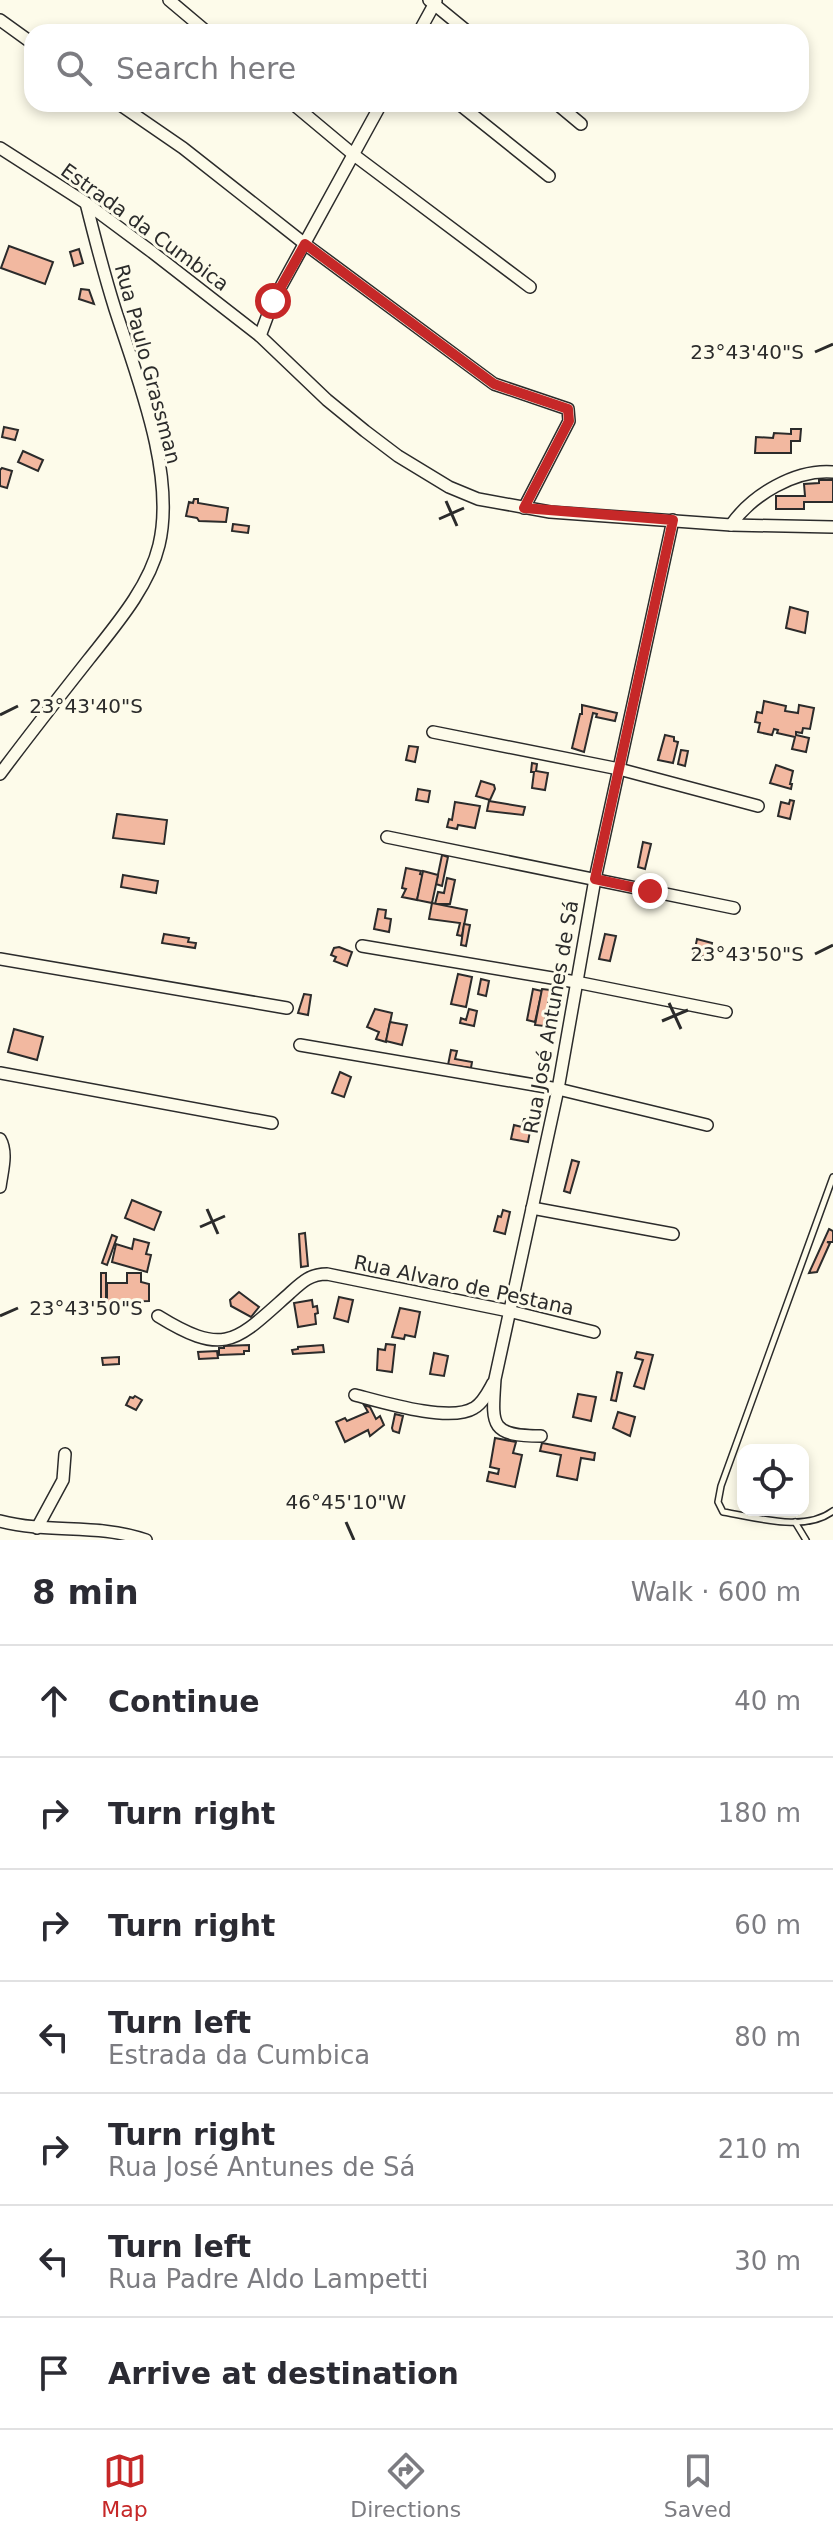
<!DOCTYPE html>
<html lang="en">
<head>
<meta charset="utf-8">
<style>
  :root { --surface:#fff; --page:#f2f2f3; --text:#2b2b33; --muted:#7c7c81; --line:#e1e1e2; --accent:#c62828 }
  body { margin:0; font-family:"DejaVu Sans",sans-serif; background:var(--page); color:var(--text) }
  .controls { position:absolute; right:24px; bottom:24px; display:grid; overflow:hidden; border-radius:16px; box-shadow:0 4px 12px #0003 }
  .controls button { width:72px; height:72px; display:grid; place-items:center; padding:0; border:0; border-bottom:2px solid var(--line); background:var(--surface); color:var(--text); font:40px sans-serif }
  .stop { position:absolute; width:24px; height:24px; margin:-18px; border:6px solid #c62828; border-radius:50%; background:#fff }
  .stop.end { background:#c62828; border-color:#fff; box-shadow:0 2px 8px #0008 }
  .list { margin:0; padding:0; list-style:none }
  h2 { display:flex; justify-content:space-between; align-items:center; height:104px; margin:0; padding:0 32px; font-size:34px }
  h2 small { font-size:26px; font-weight:400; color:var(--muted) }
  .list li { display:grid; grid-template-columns:52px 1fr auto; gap:24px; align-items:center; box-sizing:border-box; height:112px; padding:0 32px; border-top:2px solid var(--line) }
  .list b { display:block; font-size:30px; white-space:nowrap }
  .list p { margin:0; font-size:26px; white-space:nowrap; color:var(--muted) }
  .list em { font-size:26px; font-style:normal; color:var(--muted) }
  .icon { flex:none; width:44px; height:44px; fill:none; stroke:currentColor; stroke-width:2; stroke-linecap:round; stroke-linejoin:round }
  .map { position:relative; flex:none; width:833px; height:1540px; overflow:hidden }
  .search { position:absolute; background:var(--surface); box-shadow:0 4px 12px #0003; left:24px; right:24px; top:24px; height:88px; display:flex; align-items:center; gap:20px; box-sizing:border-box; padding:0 28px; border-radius:24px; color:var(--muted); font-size:30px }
  .sheet { height:888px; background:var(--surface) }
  nav { display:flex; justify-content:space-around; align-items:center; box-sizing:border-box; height:112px; border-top:2px solid var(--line); background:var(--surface); font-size:22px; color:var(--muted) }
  nav a { display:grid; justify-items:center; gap:4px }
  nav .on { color:var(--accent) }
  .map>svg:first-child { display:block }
  .building { fill:#f2b8a0; stroke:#2b2b2b; stroke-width:2 }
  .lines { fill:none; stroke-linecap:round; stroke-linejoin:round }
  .lane-casing { stroke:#2b2b2b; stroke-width:8 }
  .street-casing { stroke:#2b2b2b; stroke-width:14 }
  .lane { stroke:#fdfbea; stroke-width:5 }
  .street { stroke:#fdfbea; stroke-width:11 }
  .route { stroke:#c62828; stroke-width:10 }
  .ticks { fill:none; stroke:#2b2b2b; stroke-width:3 }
  .labels { text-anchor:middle; stroke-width:6; stroke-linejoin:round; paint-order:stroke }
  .street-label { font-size:20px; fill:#2b2b2b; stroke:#fdfbea }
  .ticks-label { font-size:20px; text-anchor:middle; fill:#2b2b2b; stroke:#fdfbea; stroke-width:6; stroke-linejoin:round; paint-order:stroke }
</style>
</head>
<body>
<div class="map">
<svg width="833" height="1540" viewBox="0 0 833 1540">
  <rect width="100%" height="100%" fill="#fdfbea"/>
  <g class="building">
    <polygon points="9,246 53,262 45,284 1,268"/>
    <polygon points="79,249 83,263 74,266 70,252"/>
    <polygon points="81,289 89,290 94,304 79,299"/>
    <polygon points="4,427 18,430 15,440 2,437"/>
    <polygon points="791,429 801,429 800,441 791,441 791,453 755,453 756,437 773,438 774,433 791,434"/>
    <polygon points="23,451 43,460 38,471 18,462"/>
    <polygon points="2,468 12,471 7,488 0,486 0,470"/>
    <polygon points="819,480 833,480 833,502 804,502 804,509 776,509 776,496 805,496 804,484 819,483"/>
    <polygon points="194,499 198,499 198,503 228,508 226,522 199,521 197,518 186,516 189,502 193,503"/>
    <polygon points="233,524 249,526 248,533 232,531"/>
    <polygon points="790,607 808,612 805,633 786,628"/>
    <polygon points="764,701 786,706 785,711 798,713 799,705 814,708 810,729 803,728 802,733 796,732 796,735 809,738 806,752 792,749 795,737 777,733 778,730 774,729 772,735 758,732 760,723 755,722 757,712 762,713"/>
    <polygon points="582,705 617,713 615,721 596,717 597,714 593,713 584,752 572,748 580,714 582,714"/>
    <polygon points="665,735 674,737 674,741 678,742 673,763 658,760"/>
    <polygon points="409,746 418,747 415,762 406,760"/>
    <polygon points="681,750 688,751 685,766 678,764"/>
    <polygon points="532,763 537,764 536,771 548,773 545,790 532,788 534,772 531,772"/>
    <polygon points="776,765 793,771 790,784 792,784 791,789 770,783"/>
    <polygon points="481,781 494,785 495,789 490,800 476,796"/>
    <polygon points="418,789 430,791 428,802 416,800"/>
    <polygon points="790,800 794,801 790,819 778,816 781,802 789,804"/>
    <polygon points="489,801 525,807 523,815 487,811"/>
    <polygon points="455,802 480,806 475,828 458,825 457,829 447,827 449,819 452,820"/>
    <polygon points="117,814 167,820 164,844 113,838"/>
    <polygon points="643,842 651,844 645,869 638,867"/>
    <polygon points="442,855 448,857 442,886 436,884"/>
    <polygon points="406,868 421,871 420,874 423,875 417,900 402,897 406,889 402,888"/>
    <polygon points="423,871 438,875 432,903 417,900"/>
    <polygon points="123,875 158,881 156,893 121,887"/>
    <polygon points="447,878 455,880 450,904 435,904 438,892 444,893"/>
    <polygon points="432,903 467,910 462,936 457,935 460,923 429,919"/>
    <polygon points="378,909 386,910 385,918 391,919 389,932 374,929"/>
    <polygon points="464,924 470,925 466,946 461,945"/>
    <polygon points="164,934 189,938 188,942 196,943 195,948 162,943"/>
    <polygon points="605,934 616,936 610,961 599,959"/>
    <polygon points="697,939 712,943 709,958 694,954"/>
    <polygon points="339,947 352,952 347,966 334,961 336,957 331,955 334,948"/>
    <polygon points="458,974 472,977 466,1007 451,1004"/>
    <polygon points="481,979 489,981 486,996 478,994"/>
    <polygon points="533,989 542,991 535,1022 527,1020"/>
    <polygon points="542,989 551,990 544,1026 535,1025"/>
    <polygon points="551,990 560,992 553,1028 544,1026"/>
    <polygon points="304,994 311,995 308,1015 298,1013"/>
    <polygon points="375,1009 392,1013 386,1042 376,1039 379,1032 367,1027"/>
    <polygon points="469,1009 477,1011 474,1026 460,1023 461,1018 466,1020"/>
    <polygon points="390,1022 407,1025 402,1045 386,1041"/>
    <polygon points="14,1029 43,1037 37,1060 8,1052"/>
    <polygon points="451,1050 457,1051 455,1059 472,1062 471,1068 448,1065"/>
    <polygon points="340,1072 351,1077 344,1097 332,1093"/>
    <polygon points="524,1119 532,1120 528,1142 511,1139 514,1125 522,1127"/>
    <polygon points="572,1160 579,1162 570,1193 564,1191"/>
    <polygon points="132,1200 161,1212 154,1230 125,1218"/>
    <polygon points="503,1210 510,1212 505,1234 494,1231 498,1216 501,1217"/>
    <polygon points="829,1229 833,1231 833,1242 827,1242 830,1243 817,1272 809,1273"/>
    <polygon points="305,1233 308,1266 301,1267 299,1234"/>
    <polygon points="112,1235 117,1237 107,1265 102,1263"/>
    <polygon points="134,1239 149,1243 146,1254 151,1255 147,1272 112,1262 116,1244 132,1249"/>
    <rect x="101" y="1273" width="5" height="31"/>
    <polygon points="127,1273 141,1273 141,1282 149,1284 149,1301 107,1302 107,1283 127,1283"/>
    <polygon points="239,1292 259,1307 251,1317 231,1306 230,1300"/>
    <polygon points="339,1297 353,1300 348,1322 334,1318"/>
    <polygon points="312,1300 313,1307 317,1306 318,1313 315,1314 316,1324 298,1327 294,1303"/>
    <polygon points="400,1308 420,1312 415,1337 405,1335 404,1339 392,1337"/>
    <polygon points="386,1344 395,1345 392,1372 377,1370 378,1349 385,1350"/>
    <polygon points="249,1345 249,1351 244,1351 244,1354 219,1355 219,1348 224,1348 224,1346"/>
    <polygon points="323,1345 324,1352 293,1354 292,1350 298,1349 298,1347"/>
    <polygon points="217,1351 218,1358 199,1359 198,1352"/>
    <polygon points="637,1352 653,1355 644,1389 634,1386 643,1360 635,1358"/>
    <polygon points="434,1353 448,1356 444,1376 430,1374"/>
    <polygon points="119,1357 119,1364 103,1365 102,1358"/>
    <polygon points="617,1372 622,1373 616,1401 611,1400"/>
    <polygon points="578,1394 596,1397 591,1421 573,1417"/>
    <polygon points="135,1396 142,1400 136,1410 126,1405 130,1397 133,1398"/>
    <polygon points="364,1405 370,1407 376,1419 380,1416 384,1425 370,1436 368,1430 345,1442 336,1422 345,1418 347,1421 368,1412"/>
    <polygon points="618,1412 635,1417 630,1436 613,1428"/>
    <polygon points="395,1414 403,1416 399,1433 393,1431 392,1428"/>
    <polygon points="495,1438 516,1442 513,1453 522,1455 515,1487 487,1481 489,1472 498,1474 499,1469 490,1467"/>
    <polygon points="542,1443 595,1453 594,1460 581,1458 577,1480 557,1476 561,1455 540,1451"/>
  </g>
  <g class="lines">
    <g class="lane-casing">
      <g id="lane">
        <path d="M 833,1177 L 721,1486 L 718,1502 L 723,1512 C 756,1517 804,1533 833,1511"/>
        <polyline points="795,1522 806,1540"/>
      </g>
    </g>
    <g class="street-casing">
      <g id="street">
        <polyline points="169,0 207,32"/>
        <polyline points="429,0 468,32"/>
        <polyline points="0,20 32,43"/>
        <polyline points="419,32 436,1"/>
        <polyline points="119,104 183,148 305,244 494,384 568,409 569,421 524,508"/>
        <polyline points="293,104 354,155 530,287"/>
        <polyline points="459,104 549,176"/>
        <polyline points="557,104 581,124"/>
        <polyline points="0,148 86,203 152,252 260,336 327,400 365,431 398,456 449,487 478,499 550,512 731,525 833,527"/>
        <polyline points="260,336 273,301 381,104"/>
        <path d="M 731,525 C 752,495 795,469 833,472"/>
        <polyline points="433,732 619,769 758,806"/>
        <path d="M 0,774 C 29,735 59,697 89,659 C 115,626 149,587 159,545 C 176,474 137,377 115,309 C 104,274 95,239 86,203"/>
        <polyline points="387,837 734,908"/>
        <polyline points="362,946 576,982 726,1012"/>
        <polyline points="0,959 287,1008"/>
        <polyline points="300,1045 558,1089 707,1125"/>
        <polyline points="0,1073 272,1123"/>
        <path d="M 0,1139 C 8,1153 2,1171 0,1187"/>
        <polyline points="532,1208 673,1234"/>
        <path d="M 158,1316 C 226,1358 236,1341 290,1293 C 302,1282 310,1274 327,1274 L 509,1311 L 594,1332"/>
        <path d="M 355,1395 C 382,1402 450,1423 474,1408 C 483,1403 488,1392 493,1383"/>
        <path d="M 541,1436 C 489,1436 492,1425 495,1379 L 558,1089 L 595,879 L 673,520"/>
        <path d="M 0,1521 C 49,1534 97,1523 146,1540"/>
        <polyline points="37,1528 63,1480 65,1454"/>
      </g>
    </g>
    <use href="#lane" class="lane"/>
    <use href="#street" class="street"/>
  </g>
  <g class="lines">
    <polyline class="route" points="273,301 305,244 494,384 568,409 569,421 524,508 673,520 595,879 650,891"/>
  </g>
  <path class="ticks" d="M 815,352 L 833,344M 446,501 L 457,526M 439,519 L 464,508M 0,715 L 18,706M 815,954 L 833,945M 669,1003 L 681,1029M 662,1021 L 688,1010M 207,1209 L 218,1234M 200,1227 L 225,1216M 0,1316 L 18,1308M 346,1522 L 354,1540"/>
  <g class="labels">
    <g class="street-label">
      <text transform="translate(145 227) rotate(36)" y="7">Estrada da Cumbica</text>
      <text transform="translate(148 364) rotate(75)" y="7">Rua Paulo Grassman</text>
      <text transform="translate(551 1017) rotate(-80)" y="7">Rua José Antunes de Sá</text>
      <text transform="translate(464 1285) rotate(12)" y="7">Rua Alvaro de Pestana</text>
    </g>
  </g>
  <g class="ticks-label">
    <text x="747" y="359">23°43'40"S</text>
    <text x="86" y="713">23°43'40"S</text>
    <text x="747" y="961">23°43'50"S</text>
    <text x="86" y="1315">23°43'50"S</text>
    <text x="346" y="1509">46°45'10"W</text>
  </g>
</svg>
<div class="controls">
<button><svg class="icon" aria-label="locate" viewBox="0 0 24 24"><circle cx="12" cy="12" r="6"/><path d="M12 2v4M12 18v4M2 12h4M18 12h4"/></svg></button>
</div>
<div class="stop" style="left:273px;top:301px"></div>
<div class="stop end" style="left:650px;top:891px"></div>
<div class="search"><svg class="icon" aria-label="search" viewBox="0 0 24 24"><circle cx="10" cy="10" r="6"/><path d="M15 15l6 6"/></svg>Search here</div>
</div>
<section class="sheet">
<h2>8 min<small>Walk · 600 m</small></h2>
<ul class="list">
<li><svg class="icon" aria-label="ahead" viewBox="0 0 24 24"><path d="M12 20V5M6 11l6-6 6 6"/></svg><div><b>Continue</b></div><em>40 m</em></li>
<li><svg class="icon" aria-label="right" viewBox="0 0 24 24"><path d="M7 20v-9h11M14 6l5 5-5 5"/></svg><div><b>Turn right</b></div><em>180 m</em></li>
<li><svg class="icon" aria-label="right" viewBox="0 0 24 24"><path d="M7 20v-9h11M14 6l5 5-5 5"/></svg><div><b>Turn right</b></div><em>60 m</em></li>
<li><svg class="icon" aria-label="left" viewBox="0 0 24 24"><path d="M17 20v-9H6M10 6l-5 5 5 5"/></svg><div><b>Turn left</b><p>Estrada da Cumbica</p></div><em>80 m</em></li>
<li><svg class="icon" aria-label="right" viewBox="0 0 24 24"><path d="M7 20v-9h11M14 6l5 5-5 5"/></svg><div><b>Turn right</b><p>Rua José Antunes de Sá</p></div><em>210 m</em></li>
<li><svg class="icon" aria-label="left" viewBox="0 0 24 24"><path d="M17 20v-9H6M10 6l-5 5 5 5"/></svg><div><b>Turn left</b><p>Rua Padre Aldo Lampetti</p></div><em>30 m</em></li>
<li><svg class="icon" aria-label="arrive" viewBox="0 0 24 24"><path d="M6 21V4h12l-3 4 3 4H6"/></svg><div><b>Arrive at destination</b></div></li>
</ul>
</section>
<nav>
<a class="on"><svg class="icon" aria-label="map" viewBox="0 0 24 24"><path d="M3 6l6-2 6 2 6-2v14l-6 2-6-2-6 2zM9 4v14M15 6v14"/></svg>Map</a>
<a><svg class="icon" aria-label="directions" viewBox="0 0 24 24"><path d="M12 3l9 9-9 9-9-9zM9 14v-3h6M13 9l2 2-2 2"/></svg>Directions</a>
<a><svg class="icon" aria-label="saved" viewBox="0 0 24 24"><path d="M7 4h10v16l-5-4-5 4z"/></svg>Saved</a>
</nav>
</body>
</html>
